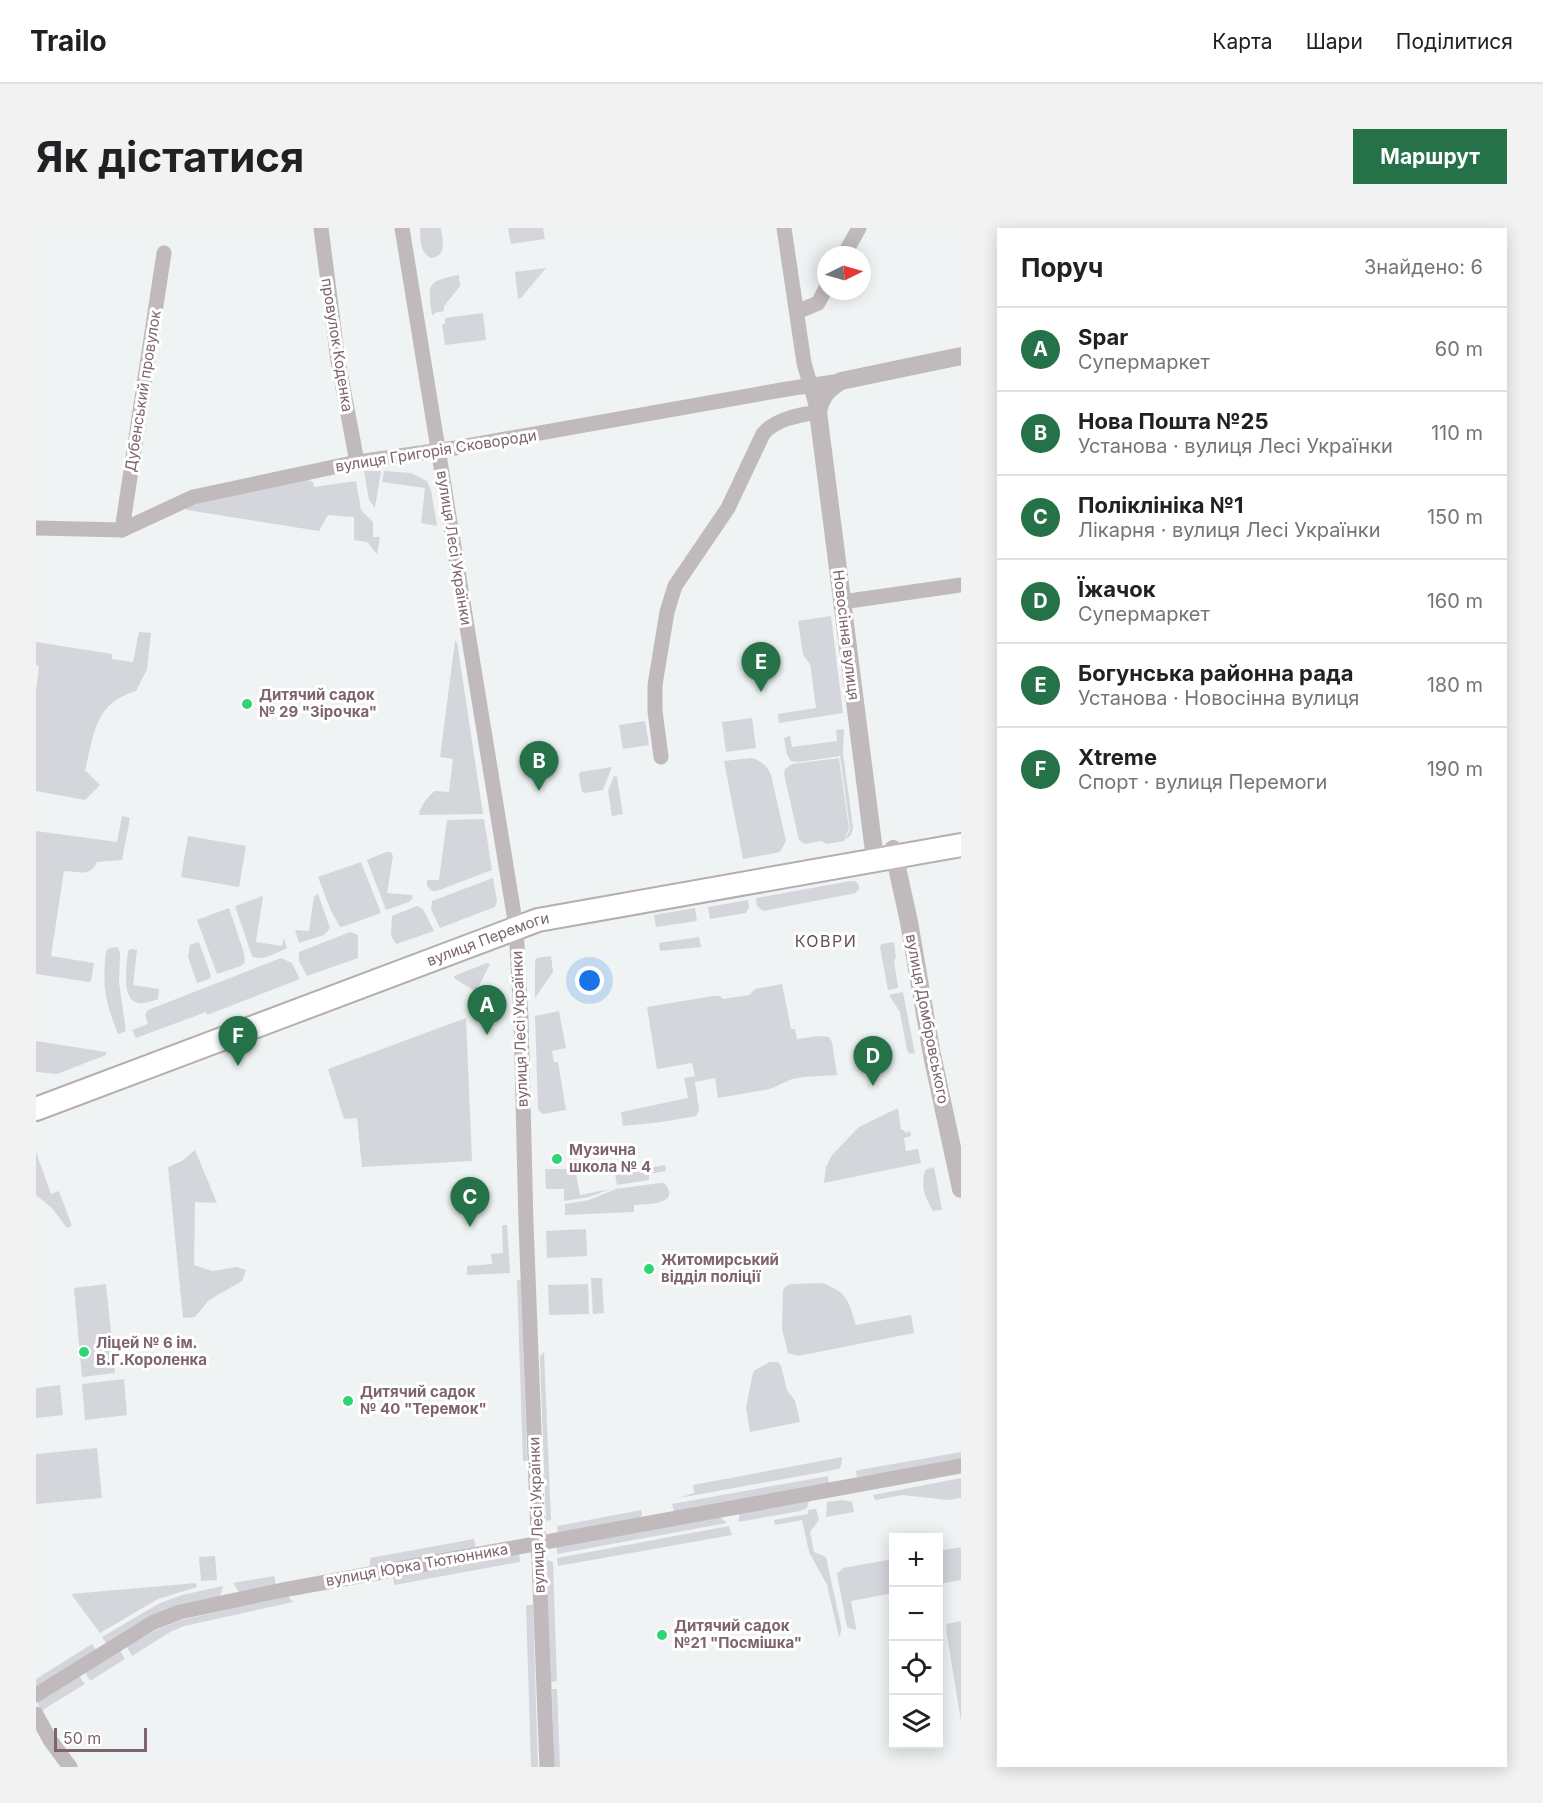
<!DOCTYPE html>
<html lang="uk">
<head>
<meta charset="utf-8">
<style>
  :root { --surface:#fff; --page:#f2f2f2; --text:#202124; --muted:#757577; --line:#e0e0e0; --accent:#267248 }
  body { margin:0; font-family:Inter,sans-serif; background:var(--page); color:var(--text) }
  .controls { position:absolute; right:18px; bottom:18px; display:grid; overflow:hidden; border-radius:0px; box-shadow:0 3px 15px #0003 }
  .controls button { width:54px; height:54px; display:grid; place-items:center; padding:0; border:0; border-bottom:2px solid var(--line); background:var(--surface); color:var(--text); font:30px sans-serif }
  .compass { position:absolute; left:781px; top:18px; width:54px; height:54px; border-radius:50%; background:var(--surface); box-shadow:0 3px 15px #0003; rotate:85deg }
  .scale { position:absolute; left:18px; bottom:15px; width:93px; box-sizing:border-box; padding-left:6px; border:3px solid #7e646e; border-top:0; font-size:16px; line-height:21px; white-space:nowrap; color:#7e646e; -webkit-text-stroke:4px #fff; paint-order:stroke }
  .you { position:absolute; left:554px; top:753px; width:21px; height:21px; margin:-15px; border:4px solid #fff; border-radius:50%; background:#1a73e8; box-shadow:0 0 0 9px #1a73e833 }
  .badge { display:grid; place-items:center; width:39px; height:39px; border-radius:50%; background:var(--accent); color:#fff; font-size:20px; font-weight:700 }
  .pin { position:absolute; translate:-50% -50px; filter:drop-shadow(0 2px 3px #0008) }
  .pin::after { content:''; position:absolute; top:32px; width:21px; height:18px; background:inherit; clip-path:polygon(0 0,100% 0,50% 100%) }
  .list { margin:0; padding:0; list-style:none }
  h2 { display:flex; justify-content:space-between; align-items:center; height:78px; margin:0; padding:0 24px; font-size:26px }
  h2 small { font-size:20px; font-weight:400; color:var(--muted) }
  .list li { display:grid; grid-template-columns:39px 1fr auto; gap:18px; align-items:center; box-sizing:border-box; height:84px; padding:0 24px; border-top:2px solid var(--line) }
  .list b { display:block; font-size:22px; white-space:nowrap }
  .list p { margin:0; font-size:20px; white-space:nowrap; color:var(--muted) }
  .list em { font-size:20px; font-style:normal; color:var(--muted) }
  .icon { flex:none; width:33px; height:33px; fill:none; stroke:currentColor; stroke-width:2; stroke-linecap:round; stroke-linejoin:round }
  .map { position:relative; flex:none; width:925px; height:1539px; overflow:hidden; border-radius:0px }
  header { display:flex; align-items:center; gap:36px; box-sizing:border-box; height:84px; padding:0 30px; background:var(--surface); border-bottom:2px solid var(--line) }
  header strong { font-size:28px }
  nav { display:flex; gap:33px; margin-inline-start:auto; font-size:21px }
  .intro { display:flex; align-items:center; justify-content:space-between; box-sizing:border-box; height:144px; padding:0 36px }
  h1 { margin:0; font-size:42px }
  .button { padding:15px 27px; border-radius:0px; background:var(--accent); color:#fff; font-size:21px; font-weight:700 }
  main { display:flex; gap:36px; padding:0 36px }
  aside { flex:1; background:var(--surface); border-radius:0px; box-shadow:0 3px 15px #0003 }
  .map>svg:first-child { display:block }
  .green { fill:#d4d6dc }
  .lines { fill:none; stroke-linecap:round; stroke-linejoin:round }
  .primary-casing { stroke:#b5aeb0; stroke-width:26 }
  .minor { stroke:#c1babc; stroke-width:15 }
  .tertiary { stroke:#c1babc; stroke-width:18 }
  .primary { stroke:#fff; stroke-width:22 }
  .poi-dot { fill:#2ed575; stroke:#fff; stroke-width:2 }
  .labels { text-anchor:middle; stroke-width:6; stroke-linejoin:round; paint-order:stroke }
  .street-label { font-size:15px; fill:#7e646e; stroke:#fff }
  .poi-label { font-size:15px; font-weight:bold; fill:#7e646e; stroke:#fff; text-anchor:start }
  .neighbourhood-label { font-size:16px; letter-spacing:1.5px; fill:#645258; stroke:#fff }
</style>
</head>
<body>
<header>
<strong>Trailo</strong>
<nav><a>Карта</a><a>Шари</a><a>Поділитися</a></nav>
</header>
<div class="intro"><h1>Як дістатися</h1><a class="button">Маршрут</a></div>
<main>
<div class="map">
<svg width="925" height="1539" viewBox="0 0 925 1539">
  <rect width="100%" height="100%" fill="#eff3f3"/>
  <g class="green">
    <path d="M 384,0 L 405,0 C 407,13 411,28 395,30 C 384,25 384,11 384,0 Z"/>
    <polygon points="472,0 507,0 509,11 475,16"/>
    <polygon points="510,40 485,70 482,71 479,44"/>
    <path d="M 423,47 L 424,58 L 408,78 L 408,83 L 398,85 L 398,87 L 396,87 C 392,56 390,53 423,47 Z"/>
    <polygon points="447,85 450,112 409,117 406,96 409,96 409,90"/>
    <polygon points="328,243 345,243 339,280 333,272"/>
    <polygon points="348,243 375,245 391,253 395,262 401,298 385,295 389,260 346,254"/>
    <polygon points="272,252 277,254 278,259 320,253 325,282 337,294 337,309 344,309 341,326 331,314 318,312 318,289 292,287 283,303 151,282 149,280 151,277"/>
    <polygon points="795,388 807,485 743,495 742,486 780,480 774,436 767,427 762,393"/>
    <path d="M 103,404 L 115,405 L 111,441 L 100,463 C 58,476 59,504 49,542 L 64,557 L 49,572 L 0,563 L 0,463 L 3,438 L 0,437 L 0,414 L 76,426 L 76,431 L 97,434 Z"/>
    <path d="M 419,413 L 421,414 L 447,586 L 383,587 C 384,578 392,568 399,563 L 413,564 L 417,531 L 404,529 Z"/>
    <polygon points="716,490 720,520 690,524 686,494"/>
    <polygon points="609,493 613,517 587,521 583,497"/>
    <polygon points="808,501 807,525 817,600 815,607 809,612 814,601 804,528 763,534 755,533 751,527 748,510 754,508 756,519 801,513 800,502"/>
    <path d="M 715,530 C 725,532 731,538 735,547 L 750,613 L 744,624 L 707,631 L 688,533 Z"/>
    <polygon points="803,530 813,600 808,613 790,616 786,613 769,616 763,612 748,546 749,541 756,536"/>
    <polygon points="576,539 567,562 549,565 546,564 543,547 544,544"/>
    <polygon points="578,548 581,549 587,586 576,588 572,563"/>
    <path d="M 86,588 L 94,590 L 86,632 L 61,634 C 53,650 44,643 28,643 L 15,728 L 58,735 L 55,753 L 53,754 L 0,746 L 0,603 L 81,614 Z"/>
    <polygon points="448,591 456,642 401,663 396,663 391,658 391,652 403,652 411,592"/>
    <polygon points="152,608 210,618 203,659 145,649"/>
    <polygon points="350,624 355,624 357,628 351,665 376,667 377,670 373,674 350,682 331,632"/>
    <polygon points="325,634 345,685 309,698 304,699 295,683 282,649"/>
    <polygon points="457,650 461,673 459,679 404,700 395,681 396,673"/>
    <polygon points="815,653 819,653 823,657 823,661 820,665 727,683 721,678 720,670"/>
    <polygon points="282,666 294,700 288,707 263,715 259,702 273,703 278,668"/>
    <path d="M 227,668 L 220,714 L 246,718 L 248,710 L 251,720 C 240,725 226,734 216,728 L 199,678 Z"/>
    <polygon points="712,672 713,679 710,685 674,691 672,679"/>
    <polygon points="381,678 387,681 398,703 360,716 355,708 356,688"/>
    <polygon points="193,680 208,725 209,734 205,738 181,746 161,692"/>
    <polygon points="659,680 661,693 620,699 618,687"/>
    <polygon points="314,704 322,707 322,730 271,748 263,733 263,724"/>
    <polygon points="663,709 665,719 624,723 623,715"/>
    <polygon points="163,714 175,748 173,751 161,755 152,729 154,717"/>
    <polygon points="858,714 860,729 858,734 862,758 862,760 852,762 844,719 846,716"/>
    <path d="M 81,719 L 84,724 L 83,754 L 90,803 L 82,806 C 69,773 66,759 70,723 L 74,720 Z"/>
    <path d="M 95,721 L 101,722 L 97,757 L 123,761 L 122,771 C 116,773 109,776 103,775 C 84,773 91,736 92,723 Z"/>
    <polygon points="515,728 517,744 499,770 499,733 501,730"/>
    <polygon points="245,730 256,735 264,751 171,787 170,784 100,810 96,802 112,796 109,787 112,782"/>
    <polygon points="451,735 454,736 440,764 418,750 418,748"/>
    <polygon points="746,756 755,801 759,801 761,811 783,808 793,809 796,814 801,847 768,849 756,851 734,861 682,870 679,850 659,854 663,882 660,888 626,894 587,898 585,884 652,870 648,850 659,848 656,835 621,841 611,779 677,768 684,768 687,771 713,767 719,761"/>
    <polygon points="867,764 879,826 873,825 871,822 864,784 853,767"/>
    <polygon points="523,783 530,820 516,823 518,834 522,834 530,882 507,886 504,884 502,880 499,788"/>
    <polygon points="430,790 436,933 326,939 321,890 308,891 292,841"/>
    <polygon points="0,813 70,824 70,827 21,846 0,844"/>
    <polygon points="862,880 865,902 868,902 869,905 874,903 875,908 868,910 870,923 882,921 885,935 788,955 790,939 796,927 823,899"/>
    <polygon points="159,922 181,975 159,974 158,1037 176,1043 201,1039 210,1042 206,1053 173,1072 159,1089 147,1090 132,939 146,933"/>
    <polygon points="0,924 15,966 23,963 36,998 31,1000 16,980 0,967"/>
    <polygon points="629,937 630,943 613,946 613,952 581,957 579,946"/>
    <path d="M 898,939 L 906,982 L 897,983 C 888,967 885,961 889,942 Z"/>
    <polygon points="509,941 539,941 544,967 574,961 553,969 528,973 528,961 510,961"/>
    <path d="M 624,955 L 628,955 C 647,977 610,976 598,977 L 598,984 L 529,987 L 529,976 L 553,972 L 580,961 Z"/>
    <polygon points="466,997 471,997 474,1045 431,1047 431,1038 456,1036 455,1026 467,1025"/>
    <polygon points="550,1001 551,1028 511,1030 510,1003"/>
    <polygon points="555,1050 566,1050 568,1085 557,1086"/>
    <polygon points="481,1052 485,1052 491,1233 487,1233"/>
    <path d="M 787,1055 C 813,1066 812,1073 820,1097 L 875,1087 L 878,1105 L 762,1128 L 752,1125 L 746,1101 L 747,1062 L 750,1058 L 755,1056 Z"/>
    <polygon points="70,1056 79,1145 46,1149 38,1060"/>
    <polygon points="552,1056 553,1086 513,1087 512,1057"/>
    <polygon points="508,1124 515,1292 510,1293 504,1132 504,1128"/>
    <polygon points="734,1134 742,1134 745,1138 751,1162 759,1173 764,1194 714,1204 710,1179 717,1145 719,1142"/>
    <polygon points="88,1151 91,1187 49,1192 46,1156"/>
    <polygon points="24,1157 27,1187 0,1190 0,1160"/>
    <polygon points="61,1220 66,1270 0,1276 0,1226"/>
    <polygon points="925,1224 925,1233 821,1249 820,1243 823,1242"/>
    <polygon points="806,1229 805,1238 803,1241 643,1270 658,1265 657,1257"/>
    <polygon points="792,1248 793,1256 638,1284 636,1276"/>
    <polygon points="925,1250 925,1270 912,1272 866,1267 839,1272 837,1267"/>
    <polygon points="807,1272 816,1274 818,1284 790,1289 791,1274"/>
    <polygon points="773,1273 771,1280 764,1283 702,1294 704,1285"/>
    <polygon points="780,1281 783,1292 774,1304 778,1324 790,1329 805,1398 805,1404 803,1409 791,1357 773,1324 766,1292 739,1297 738,1292 772,1286 772,1282"/>
    <polygon points="605,1282 606,1287 603,1290 522,1305 521,1298"/>
    <polygon points="684,1289 691,1295 521,1326 521,1319"/>
    <polygon points="693,1298 696,1307 522,1338 521,1330"/>
    <polygon points="438,1311 440,1320 334,1339 334,1330"/>
    <polygon points="925,1319 925,1352 903,1356 903,1323"/>
    <polygon points="483,1325 484,1334 358,1357 357,1348"/>
    <polygon points="179,1328 181,1352 165,1353 163,1329"/>
    <polygon points="857,1331 857,1365 815,1373 820,1400 820,1402 811,1399 801,1346 807,1340"/>
    <polygon points="512,1332 517,1334 521,1453 515,1454 511,1335"/>
    <polygon points="238,1348 240,1357 203,1364 197,1355"/>
    <polygon points="160,1355 161,1359 122,1371 64,1405 35,1366"/>
    <polygon points="187,1358 184,1369 70,1415 66,1409 124,1375 146,1367"/>
    <polygon points="252,1368 257,1374 148,1398 134,1404 96,1428 91,1419 116,1404 145,1392"/>
    <polygon points="490,1377 497,1377 502,1539 495,1539"/>
    <polygon points="925,1393 925,1493 910,1401 911,1396"/>
    <polygon points="56,1416 60,1422 0,1459 0,1451"/>
    <polygon points="84,1422 89,1431 54,1453 49,1444"/>
    <polygon points="43,1448 49,1456 5,1483 1,1474"/>
    <polygon points="516,1461 521,1461 524,1539 518,1539"/>
  </g>
  <g class="lines">
    <g class="primary-casing">
      <g id="primary">
        <path id="s1" d="M 0,881 L 502,692 L 925,617"/>
      </g>
    </g>
    <g class="minor">
      <polyline points="285,0 302,133 321,234"/>
      <polyline points="366,0 480,699 485,791 490,996 511,1539"/>
      <polyline points="808,27 823,0"/>
      <polyline points="761,84 782,75 790,60"/>
      <polyline points="0,300 86,302 157,269 321,234 419,220 751,161 805,153"/>
      <polyline points="86,302 128,25"/>
      <polyline points="806,374 925,357"/>
      <path d="M 625,529 L 619,483 L 619,457 L 631,384 L 639,358 L 692,280 L 727,206 C 739,191 763,187 782,184 L 768,135 L 748,0"/>
      <polyline points="0,1467 116,1395 144,1384 247,1362 925,1238"/>
      <polyline points="0,1486 14,1512 34,1539"/>
    </g>
    <g class="tertiary">
      <polyline points="857,621 873,694 896,827 925,961"/>
      <path d="M 839,631 L 782,184 C 785,168 791,162 805,153 L 925,128"/>
    </g>
    <use href="#primary" class="primary"/>
  </g>
  <g class="poi-dot">
    <circle cx="211" cy="476" r="6"/>
    <circle cx="521" cy="931" r="6"/>
    <circle cx="613" cy="1041" r="6"/>
    <circle cx="48" cy="1124" r="6"/>
    <circle cx="312" cy="1173" r="6"/>
    <circle cx="626" cy="1407" r="6"/>
  </g>
  <g class="labels">
    <g class="street-label">
      <text transform="translate(301 117) rotate(81)" y="5">провулок Коденка</text>
      <text transform="translate(107 163) rotate(-81)" y="5">Дубенський провулок</text>
      <text transform="translate(400 223) rotate(-9)" y="5">вулиця Григорія Сковороди</text>
      <text transform="translate(418 320) rotate(81)" y="5">вулиця Лесі Українки</text>
      <text transform="translate(810 407) rotate(83)" y="5">Новосінна вулиця</text>
      <text dy="5" stroke="none"><textPath href="#s1" startOffset="483">вулиця Перемоги</textPath></text>
      <text transform="translate(891 791) rotate(79)" y="5">вулиця Домбровського</text>
      <text transform="translate(484 801) rotate(-92)" y="5">вулиця Лесі Українки</text>
      <text transform="translate(501 1287) rotate(-92)" y="5">вулиця Лесі Українки</text>
      <text transform="translate(381 1337) rotate(-10)" y="5">вулиця Юрка Тютюнника</text>
    </g>
    <g class="poi-label">
      <text x="223" y="472">Дитячий садок<tspan x="223" dy="17">№ 29 "Зірочка"</tspan></text>
      <text x="533" y="927">Музична<tspan x="533" dy="17">школа № 4</tspan></text>
      <text x="625" y="1037">Житомирський<tspan x="625" dy="17">відділ поліції</tspan></text>
      <text x="60" y="1120">Ліцей № 6 ім.<tspan x="60" dy="17">В.Г.Короленка</tspan></text>
      <text x="324" y="1169">Дитячий садок<tspan x="324" dy="17">№ 40 "Теремок"</tspan></text>
      <text x="638" y="1403">Дитячий садок<tspan x="638" dy="17">№21 "Посмішка"</tspan></text>
    </g>
    <g class="neighbourhood-label">
      <text x="790" y="719">КОВРИ</text>
    </g>
  </g>
</svg>
<div class="controls">
<button>+</button>
<button>−</button>
<button><svg class="icon" aria-label="locate" viewBox="0 0 24 24"><circle cx="12" cy="12" r="6"/><path d="M12 2v4M12 18v4M2 12h4M18 12h4"/></svg></button>
<button><svg class="icon" aria-label="layers" viewBox="0 0 24 24"><path d="M12 4l9 5-9 5-9-5zM3 14l9 5 9-5"/></svg></button>
</div>
<svg class="compass" viewBox="-18 -18 36 36"><path d="M0-13l5 13h-10z" fill="#e53935"/><path d="M0 13l5-13h-10z" fill="#757577"/></svg>
<div class="scale">50 m</div>
<div class="you"></div>
<div class="pin badge" style="left:451px;top:807px">A</div>
<div class="pin badge" style="left:503px;top:563px">B</div>
<div class="pin badge" style="left:434px;top:999px">C</div>
<div class="pin badge" style="left:837px;top:858px">D</div>
<div class="pin badge" style="left:725px;top:464px">E</div>
<div class="pin badge" style="left:202px;top:838px">F</div>
</div>
<aside>
<h2>Поруч<small>Знайдено: 6</small></h2>
<ul class="list">
<li><span class="badge">A</span><div><b>Spar</b><p>Супермаркет</p></div><em>60 m</em></li>
<li><span class="badge">B</span><div><b>Нова Пошта №25</b><p>Установа · вулиця Лесі Українки</p></div><em>110 m</em></li>
<li><span class="badge">C</span><div><b>Поліклініка №1</b><p>Лікарня · вулиця Лесі Українки</p></div><em>150 m</em></li>
<li><span class="badge">D</span><div><b>Їжачок</b><p>Супермаркет</p></div><em>160 m</em></li>
<li><span class="badge">E</span><div><b>Богунська районна рада</b><p>Установа · Новосінна вулиця</p></div><em>180 m</em></li>
<li><span class="badge">F</span><div><b>Xtreme</b><p>Спорт · вулиця Перемоги</p></div><em>190 m</em></li>
</ul>
</aside>
</main>
</body>
</html>
